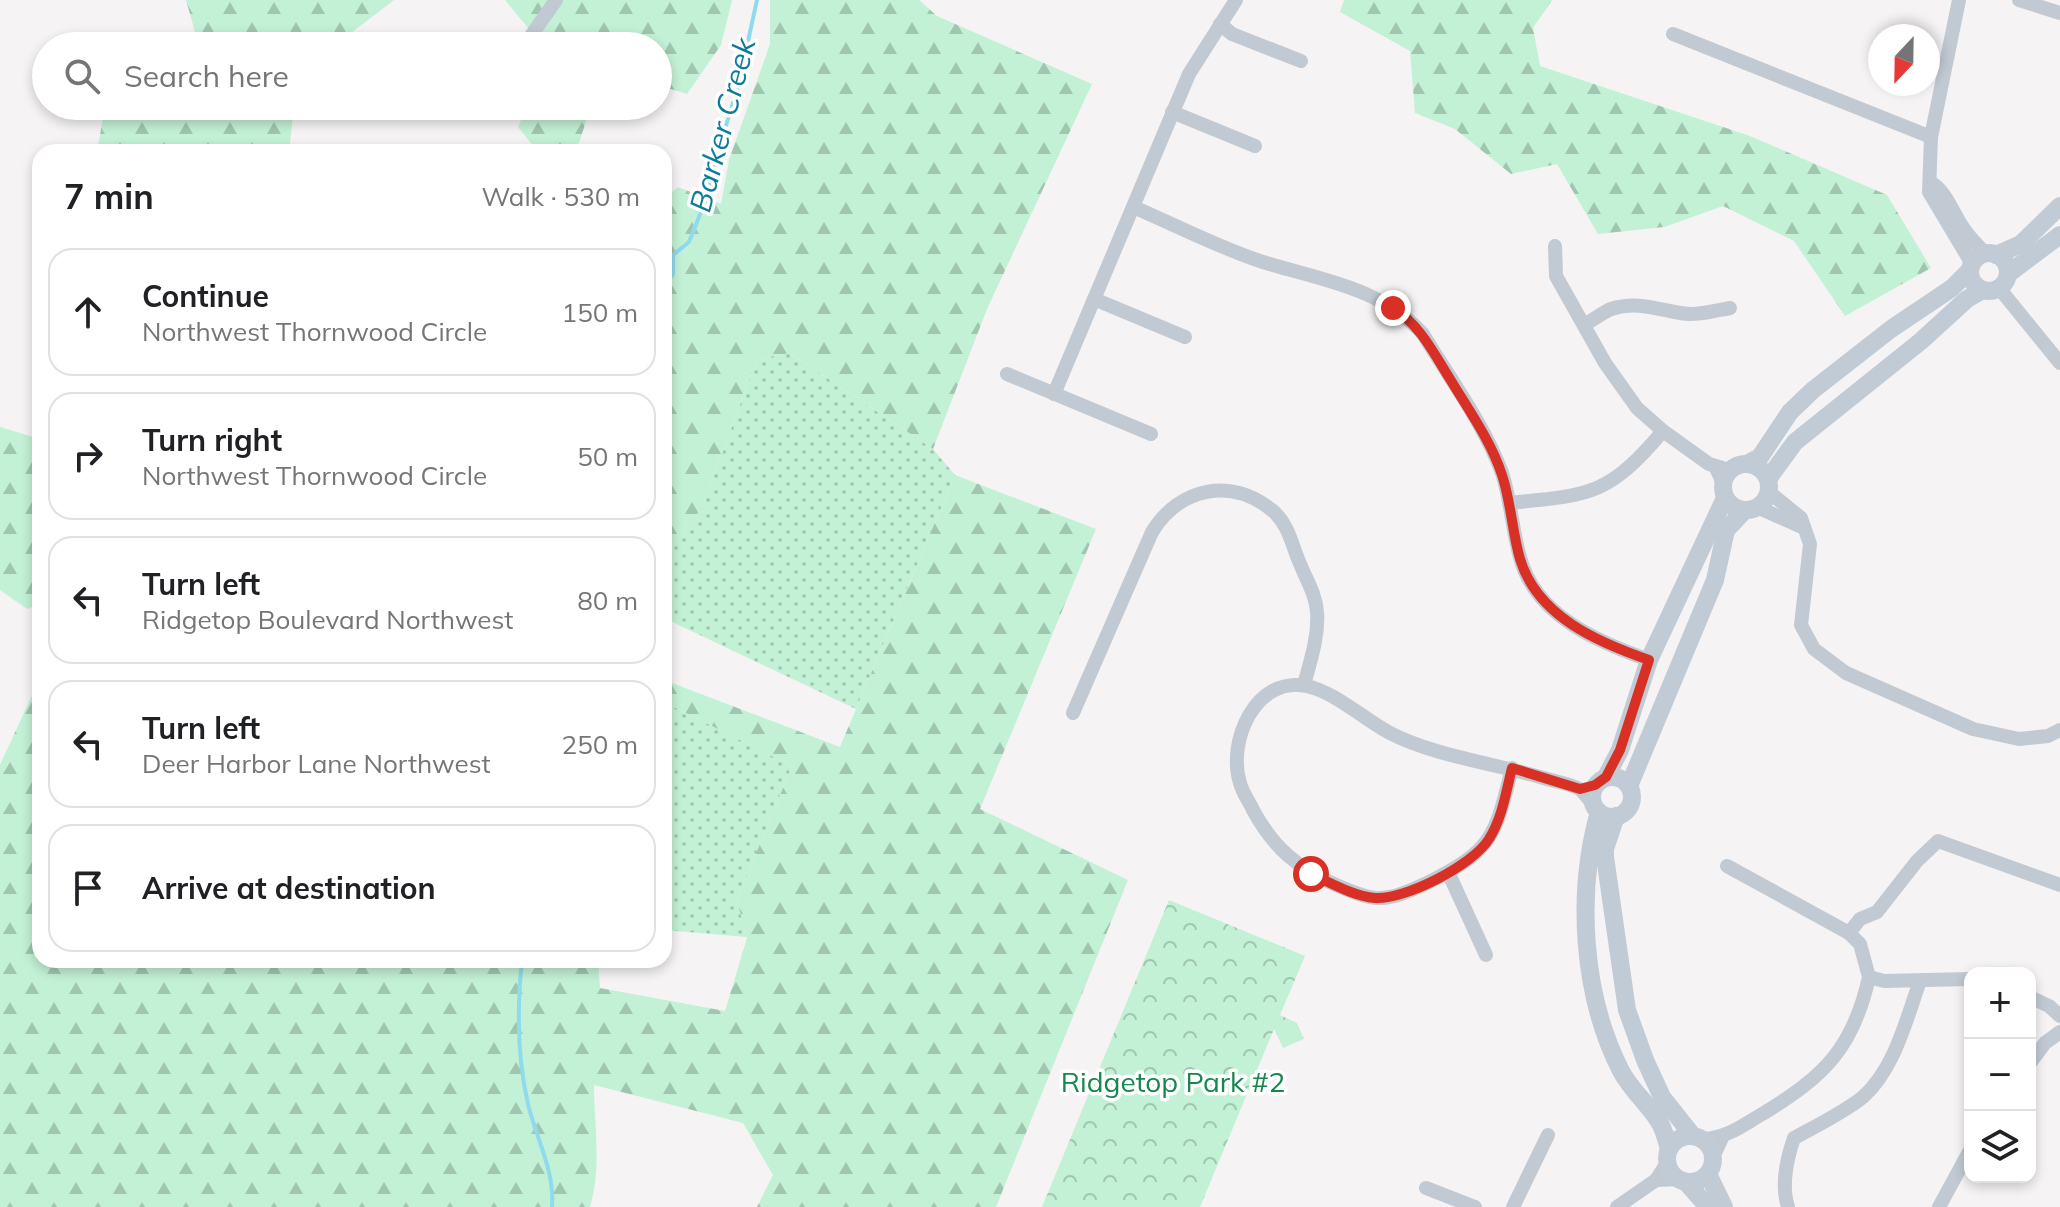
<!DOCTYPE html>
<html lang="en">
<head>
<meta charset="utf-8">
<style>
  :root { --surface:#fff; --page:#f2f2f2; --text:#202124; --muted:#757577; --line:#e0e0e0 }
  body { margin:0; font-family:Mulish,sans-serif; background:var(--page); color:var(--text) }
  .controls { position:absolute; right:24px; bottom:24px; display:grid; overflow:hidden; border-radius:16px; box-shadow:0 4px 12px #0003 }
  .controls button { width:72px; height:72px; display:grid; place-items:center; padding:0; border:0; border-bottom:2px solid var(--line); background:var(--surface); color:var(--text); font:40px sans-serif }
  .compass { position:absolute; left:1868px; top:24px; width:72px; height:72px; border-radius:50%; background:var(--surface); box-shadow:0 4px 12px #0003; rotate:202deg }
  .stop { position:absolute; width:24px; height:24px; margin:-18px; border:6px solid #d93025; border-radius:50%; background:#fff }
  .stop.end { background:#d93025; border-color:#fff; box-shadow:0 2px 8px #0008 }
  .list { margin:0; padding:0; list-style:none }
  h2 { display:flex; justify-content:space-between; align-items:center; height:104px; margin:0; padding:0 32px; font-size:34px }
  h2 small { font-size:26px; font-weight:400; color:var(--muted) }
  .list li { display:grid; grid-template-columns:52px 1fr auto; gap:24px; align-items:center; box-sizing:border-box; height:128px; margin:0 16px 16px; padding:0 16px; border:2px solid var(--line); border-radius:24px }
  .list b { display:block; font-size:30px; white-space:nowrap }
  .list p { margin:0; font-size:26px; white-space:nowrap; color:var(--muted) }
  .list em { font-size:26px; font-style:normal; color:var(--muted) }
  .icon { flex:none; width:44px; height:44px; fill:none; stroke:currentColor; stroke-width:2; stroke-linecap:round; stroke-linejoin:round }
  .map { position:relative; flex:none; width:2060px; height:1207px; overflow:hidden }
  .search { position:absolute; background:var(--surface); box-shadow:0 4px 12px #0003; left:32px; top:32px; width:640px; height:88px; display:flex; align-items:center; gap:20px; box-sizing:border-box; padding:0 28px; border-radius:44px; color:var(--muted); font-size:30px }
  .panel { position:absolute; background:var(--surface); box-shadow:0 4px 12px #0003; left:32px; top:144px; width:640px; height:824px; border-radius:24px }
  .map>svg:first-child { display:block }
  .grass { fill:url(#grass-dots) }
  .forest { fill:url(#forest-firs) }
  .park { fill:url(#park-crowns) }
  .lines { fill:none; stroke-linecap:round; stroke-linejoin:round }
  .stream { stroke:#90daee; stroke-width:4 }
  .street { stroke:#c1cad2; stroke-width:14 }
  .secondary { stroke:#c1cbd6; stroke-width:18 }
  .route { stroke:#d93025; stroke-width:10 }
  .labels { text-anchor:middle; stroke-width:7; stroke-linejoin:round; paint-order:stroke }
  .park-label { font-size:28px; fill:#17864f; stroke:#fff }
  .water-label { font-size:30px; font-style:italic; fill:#0c7c9b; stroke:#fff }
</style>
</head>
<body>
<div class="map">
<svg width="2060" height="1207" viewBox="0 0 2060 1207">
  <defs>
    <pattern id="grass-dots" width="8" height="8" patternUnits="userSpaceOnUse" patternTransform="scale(2)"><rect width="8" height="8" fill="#c3f1d5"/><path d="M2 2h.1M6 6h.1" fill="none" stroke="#a0c6b0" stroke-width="1.8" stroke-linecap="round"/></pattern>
    <pattern id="forest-firs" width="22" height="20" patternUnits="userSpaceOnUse" patternTransform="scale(2)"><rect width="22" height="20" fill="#c3f1d5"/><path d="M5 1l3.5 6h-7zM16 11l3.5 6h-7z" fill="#a0c6b0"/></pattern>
    <pattern id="park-crowns" width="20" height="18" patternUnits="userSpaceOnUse" patternTransform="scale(2)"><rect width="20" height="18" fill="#c3f1d5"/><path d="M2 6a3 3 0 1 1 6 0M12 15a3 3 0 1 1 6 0" fill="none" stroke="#a0c6b0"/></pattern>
  </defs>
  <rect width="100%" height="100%" fill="#f5f3f3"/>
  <g class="grass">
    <polygon points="790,353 933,449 955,475 856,709 664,618 664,549 701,510 757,359"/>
    <polygon points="664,702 792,766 737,900 747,937 664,930"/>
  </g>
  <g class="forest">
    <polygon points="186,0 394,0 334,46 184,46 197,39"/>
    <polygon points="505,0 732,0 721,45 687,94 658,85 658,46 543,46"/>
    <polygon points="770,0 919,0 937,16 1092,84 987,309 933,449 790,353 757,359 701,510 664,549 664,199 678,187 721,204 729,160 770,44"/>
    <polygon points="1344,0 1552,0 1533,28 1540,66 1750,136 1887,195 1931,268 1845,316 1794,241 1723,206 1664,227 1598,234 1557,164 1511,174 1455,129 1415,113 1410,51 1340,12"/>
    <polygon points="105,106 294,106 289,152 97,152"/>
    <polygon points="527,106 591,106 579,143 558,152 538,152 518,127"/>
    <polygon points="0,427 40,439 40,604 27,609 0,590"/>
    <path d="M 955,475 L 1096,529 L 980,809 L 1128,880 L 996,1207 L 757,1207 L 773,1175 L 743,1123 L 594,1085 C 594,1125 602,1167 590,1207 L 0,1207 L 0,765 L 40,678 L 40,960 L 598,960 L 600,988 L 725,1011 L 747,938 L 737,900 L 792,766 L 664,702 L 664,680 L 840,747 Z"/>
  </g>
  <polygon class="park" points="1169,900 1305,956 1280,1015 1297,1023 1304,1039 1283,1048 1274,1029 1200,1207 1042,1207"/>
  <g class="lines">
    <g class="stream">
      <polyline points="664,286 673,274 673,255 689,242 707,197 711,174 738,87 757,0"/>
      <path d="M 522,960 C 517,1007 517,1057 528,1104 C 536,1138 555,1171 552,1207"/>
    </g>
    <g class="street">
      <polyline points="1959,0 1931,137 1929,192 1972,264"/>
      <polyline points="2019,0 2060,13"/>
      <polyline points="1220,24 1232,34 1301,61"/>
      <polyline points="1673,34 1931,137"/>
      <polyline points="524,46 556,0"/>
      <polyline points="1172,112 1255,146"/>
      <path d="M 1930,182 C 1946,190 1953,214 1964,229 C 1970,238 1978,246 1986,254"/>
      <path d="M 1133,207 C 1176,225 1219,248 1263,262 C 1321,280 1380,287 1423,334 C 1450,379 1484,424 1502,473 C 1511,500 1512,530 1520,557 C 1535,616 1598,642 1649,660"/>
      <polyline points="1555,246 1556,276 1605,363 1637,408 1663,431 1709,464 1729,470"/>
      <polyline points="1999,288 2060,363"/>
      <polyline points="1094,299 1185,337"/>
      <path d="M 1584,325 C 1593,320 1602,313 1611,309 C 1637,301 1656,309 1680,313 C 1696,316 1714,311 1730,308"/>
      <polyline points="1007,374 1151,434"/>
      <polyline points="1054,394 1189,74 1236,0"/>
      <polyline points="1716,468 1723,483"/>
      <polyline points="1769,492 1801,518 1810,544 1801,625 1814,649 1846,673 1973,729 2019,739 2048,736 2060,730"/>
      <path d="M 1509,503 C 1591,495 1608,496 1663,431"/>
      <polyline points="1757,507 1802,527"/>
      <path d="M 1073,713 L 1152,532 C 1179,488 1231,476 1273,511 C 1290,526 1292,547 1301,566 C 1307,581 1316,595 1317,612 C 1319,636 1310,662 1304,685"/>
      <path d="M 1512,768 C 1495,837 1493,850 1427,883 C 1412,890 1394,899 1376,898 C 1362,897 1348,890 1336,885 C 1297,868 1273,847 1253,810 C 1249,801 1242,792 1240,783 C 1227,742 1255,676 1306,686 C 1334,691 1365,720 1390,733 C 1434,756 1498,764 1547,779 C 1557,782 1573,784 1581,790 C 1585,794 1589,800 1593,804"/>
      <polyline points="1727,866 1849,933 1860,944 1869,977 1884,981 1970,979"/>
      <polyline points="1448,872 1486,955"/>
      <polyline points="1849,933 1860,919 1877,912 1917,861 1938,841 2060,885"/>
      <polyline points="2030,997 2049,1006 2060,1016"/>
      <polyline points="2030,1063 2045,1043 2060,1032"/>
      <path d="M 1703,1139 C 1729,1137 1741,1126 1764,1113 C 1824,1076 1853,1049 1869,977"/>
      <polyline points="1713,1157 1722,1138"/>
      <polyline points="1656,1180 1680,1179"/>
      <polyline points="1426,1188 1475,1207"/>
      <polyline points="1513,1207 1548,1135"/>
      <polyline points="1617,1207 1656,1180 1667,1163"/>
      <path d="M 1788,1207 C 1781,1186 1787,1158 1794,1138 C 1816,1126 1843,1113 1863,1097 C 1895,1068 1906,1020 1920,981"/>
      <polyline points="1939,1207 1970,1150"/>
    </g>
    <g class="secondary">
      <circle cx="1989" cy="272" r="19"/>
      <polyline points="1996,255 2021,244 2060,206"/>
      <polyline points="2008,274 2060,235"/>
      <polyline points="1749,463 1760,457 1790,412 1813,390 1891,329 1952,288 1970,270"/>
      <circle cx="1746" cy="487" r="23"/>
      <polyline points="1768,479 1795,442 1921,341 1967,299 1983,290"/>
      <polyline points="1606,777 1620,750 1649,660 1725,498"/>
      <circle cx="1612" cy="797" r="20"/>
      <polyline points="1629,786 1715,580 1726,530 1745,510"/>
      <path d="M 1599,812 C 1576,893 1582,995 1621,1071 C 1631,1090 1647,1103 1658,1120 C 1664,1128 1666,1139 1669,1149"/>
      <polyline points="1616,816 1605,849 1605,857 1627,1010 1645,1060 1662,1097 1693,1136"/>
      <circle cx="1690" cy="1159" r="23"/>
      <polyline points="1708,1174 1724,1207"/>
      <polyline points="1686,1182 1708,1207"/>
    </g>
  </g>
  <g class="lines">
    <path class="route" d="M 1311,874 C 1331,883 1353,896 1375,898 C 1405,900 1473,865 1489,839 C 1502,819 1506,792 1512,768 L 1580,789 L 1595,785 L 1606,777 L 1620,750 L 1649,660 C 1597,642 1537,616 1520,559 C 1512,531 1511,502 1502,475 C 1491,441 1468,409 1450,379 C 1433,352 1420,325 1393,308"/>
  </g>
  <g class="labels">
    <g class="park-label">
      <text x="1173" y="1092">Ridgetop Park #2</text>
    </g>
    <g class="water-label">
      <text transform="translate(723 125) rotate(-75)" y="10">Barker Creek</text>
    </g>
  </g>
</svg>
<div class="controls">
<button>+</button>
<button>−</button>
<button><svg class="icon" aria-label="layers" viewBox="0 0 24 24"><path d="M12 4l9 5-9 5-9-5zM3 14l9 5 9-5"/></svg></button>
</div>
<svg class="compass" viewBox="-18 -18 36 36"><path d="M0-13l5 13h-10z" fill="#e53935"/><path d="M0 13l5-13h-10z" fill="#757577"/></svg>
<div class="stop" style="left:1311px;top:874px"></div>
<div class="stop end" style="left:1393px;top:308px"></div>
<div class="search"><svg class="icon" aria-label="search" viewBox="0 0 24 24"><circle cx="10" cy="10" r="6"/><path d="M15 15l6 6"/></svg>Search here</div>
<section class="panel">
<h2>7 min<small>Walk · 530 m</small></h2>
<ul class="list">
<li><svg class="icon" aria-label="ahead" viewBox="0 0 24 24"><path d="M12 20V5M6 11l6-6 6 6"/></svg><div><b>Continue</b><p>Northwest Thornwood Circle</p></div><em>150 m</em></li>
<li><svg class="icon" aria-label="right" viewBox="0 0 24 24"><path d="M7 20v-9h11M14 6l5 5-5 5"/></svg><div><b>Turn right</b><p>Northwest Thornwood Circle</p></div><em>50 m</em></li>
<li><svg class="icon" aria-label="left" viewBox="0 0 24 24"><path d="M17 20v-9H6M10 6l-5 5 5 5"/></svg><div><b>Turn left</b><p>Ridgetop Boulevard Northwest</p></div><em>80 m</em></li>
<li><svg class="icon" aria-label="left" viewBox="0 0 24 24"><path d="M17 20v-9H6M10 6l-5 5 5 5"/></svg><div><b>Turn left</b><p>Deer Harbor Lane Northwest</p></div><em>250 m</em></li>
<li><svg class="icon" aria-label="arrive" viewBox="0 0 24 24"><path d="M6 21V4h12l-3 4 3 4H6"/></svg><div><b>Arrive at destination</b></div></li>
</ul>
</section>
</div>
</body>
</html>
